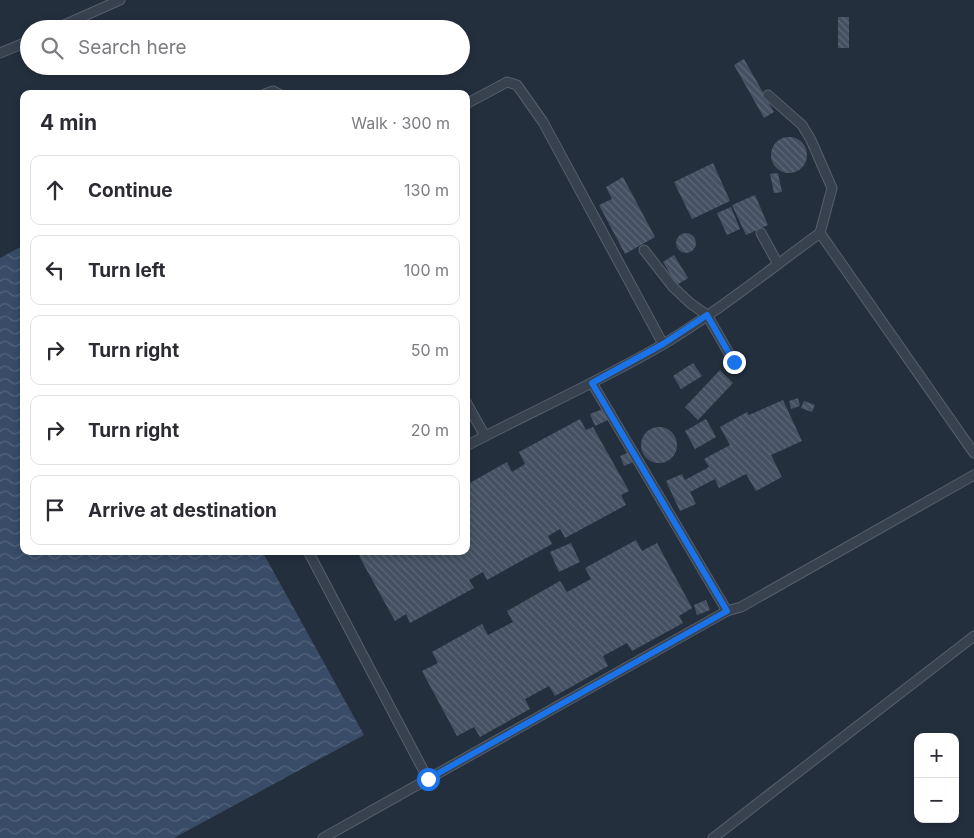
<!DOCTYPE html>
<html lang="en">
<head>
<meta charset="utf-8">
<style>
  :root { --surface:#fff; --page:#f7f7f7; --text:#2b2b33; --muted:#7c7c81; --line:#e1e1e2 }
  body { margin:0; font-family:Inter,sans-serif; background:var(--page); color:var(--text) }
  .controls { position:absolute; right:15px; bottom:15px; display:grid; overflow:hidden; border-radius:10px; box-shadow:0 2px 8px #0003 }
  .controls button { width:45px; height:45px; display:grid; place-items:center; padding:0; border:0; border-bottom:1px solid var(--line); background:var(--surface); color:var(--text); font:25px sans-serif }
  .stop { position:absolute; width:15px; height:15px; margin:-11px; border:4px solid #1a73e8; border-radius:50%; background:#fff }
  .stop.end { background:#1a73e8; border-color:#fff; box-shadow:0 1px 5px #0008 }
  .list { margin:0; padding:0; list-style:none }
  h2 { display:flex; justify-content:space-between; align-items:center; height:65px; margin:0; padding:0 20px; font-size:21px }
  h2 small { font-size:16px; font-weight:400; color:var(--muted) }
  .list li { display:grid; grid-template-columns:32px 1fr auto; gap:15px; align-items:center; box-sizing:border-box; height:70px; margin:0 10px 10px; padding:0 10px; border:1px solid var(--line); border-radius:10px }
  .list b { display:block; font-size:19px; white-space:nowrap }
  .list em { font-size:16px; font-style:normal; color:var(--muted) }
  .icon { flex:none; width:28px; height:28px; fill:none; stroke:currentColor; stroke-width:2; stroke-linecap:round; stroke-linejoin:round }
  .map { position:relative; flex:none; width:974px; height:838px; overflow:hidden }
  .search { position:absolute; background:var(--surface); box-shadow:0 2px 8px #0003; left:20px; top:20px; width:450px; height:55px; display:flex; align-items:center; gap:12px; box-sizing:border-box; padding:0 18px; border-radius:28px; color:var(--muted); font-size:19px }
  .panel { position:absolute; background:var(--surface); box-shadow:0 2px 8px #0003; left:20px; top:90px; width:450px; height:465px; border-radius:10px }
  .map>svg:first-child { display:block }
  .water { fill:url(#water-waves) }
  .building { fill:url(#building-back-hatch) }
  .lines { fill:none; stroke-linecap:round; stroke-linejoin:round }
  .lane-casing { stroke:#565f6c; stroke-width:11 }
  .lane { stroke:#38414e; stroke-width:9 }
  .route { stroke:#1a73e8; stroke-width:6 }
</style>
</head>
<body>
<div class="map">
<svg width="974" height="838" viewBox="0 0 974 838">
  <defs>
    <pattern id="water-waves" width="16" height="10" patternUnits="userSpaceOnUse" patternTransform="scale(1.25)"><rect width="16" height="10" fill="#394c67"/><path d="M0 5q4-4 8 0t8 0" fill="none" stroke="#53647b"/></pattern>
    <pattern id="building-back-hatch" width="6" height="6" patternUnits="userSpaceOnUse" patternTransform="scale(1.25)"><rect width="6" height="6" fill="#455162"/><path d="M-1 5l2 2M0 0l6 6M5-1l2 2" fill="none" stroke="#5d6877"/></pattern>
  </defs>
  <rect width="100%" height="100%" fill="#242f3e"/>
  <polygon class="water" points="24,245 24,551 262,551 364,735 174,838 0,838 0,258"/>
  <g class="building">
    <rect x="838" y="17" width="11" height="31"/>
    <polygon points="744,59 774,112 764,118 734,65"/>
    <circle cx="789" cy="155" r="18"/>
    <polygon points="713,163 730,201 692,219 674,182"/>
    <polygon points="778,173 782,192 774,193 770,174"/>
    <polygon points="623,177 655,237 625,254 599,205 612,199 606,187"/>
    <polygon points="755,195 768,225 746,235 732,205"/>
    <polygon points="731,207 740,229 727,235 717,213"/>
    <circle cx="686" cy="243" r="10"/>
    <polygon points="674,255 688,278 677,285 663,262"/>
    <polygon points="693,363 702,376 681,389 673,376"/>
    <polygon points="720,370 733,383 698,420 685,407"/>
    <polygon points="798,398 800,406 791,409 789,401"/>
    <polygon points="783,400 802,441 771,455 782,477 756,491 746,474 719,488 715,479 690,492 696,504 680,511 666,481 682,474 685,480 709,467 704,459 730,445 720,427 747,412 749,415"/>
    <polygon points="804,401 815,405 812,412 801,408"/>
    <polygon points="605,408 610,419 595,426 590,414"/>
    <polygon points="580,419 586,430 593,427 629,491 621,495 626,505 565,538 560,529 548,536 552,544 487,580 483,572 469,580 474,588 410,623 406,614 395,621 359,556 367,551 466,551 466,485 507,462 512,472 525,464 519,452"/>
    <polygon points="706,419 716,437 695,449 685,431"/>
    <circle cx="659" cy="445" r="18"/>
    <polygon points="632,451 636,461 624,466 620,456"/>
    <polygon points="636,540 642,551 657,543 692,608 679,616 683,623 632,651 627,643 603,656 608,666 555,696 549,686 525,699 530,709 480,737 474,727 457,736 422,671 438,663 432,652 482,624 488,635 513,622 507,611 560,581 567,592 591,579 585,568"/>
    <polygon points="571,543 580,562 559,572 550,552"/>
    <polygon points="706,600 710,610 697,615 694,605"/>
  </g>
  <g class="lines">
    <g class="lane-casing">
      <g id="lane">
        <polyline points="55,29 120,0"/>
        <polyline points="0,53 29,41"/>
        <polyline points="265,94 273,91 279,94"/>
        <polyline points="768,95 802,125 811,140 832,188 820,233"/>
        <polyline points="466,104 507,82 517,85 543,122 663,344"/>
        <polyline points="761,233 778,264"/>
        <polyline points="644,250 673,287 690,303 707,315 734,362"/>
        <polyline points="592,383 727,611"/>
        <polyline points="466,402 485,436"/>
        <path d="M 466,446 C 531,412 598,382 662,345 C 716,313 769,270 820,233 L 974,453"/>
        <polyline points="308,551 428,779"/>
        <polyline points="323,838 727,611 741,607 974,475"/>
        <polyline points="713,838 974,636"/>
      </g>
    </g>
    <use href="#lane" class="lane"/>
  </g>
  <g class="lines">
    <polyline class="route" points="428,779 727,611 592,383 663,344 707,315 734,362"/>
  </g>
</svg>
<div class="controls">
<button>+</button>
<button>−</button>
</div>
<div class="stop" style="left:428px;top:779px"></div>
<div class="stop end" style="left:734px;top:362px"></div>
<div class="search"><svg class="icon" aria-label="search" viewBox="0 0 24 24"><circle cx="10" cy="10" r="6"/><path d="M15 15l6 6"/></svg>Search here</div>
<section class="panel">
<h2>4 min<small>Walk · 300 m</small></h2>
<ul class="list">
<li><svg class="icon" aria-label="ahead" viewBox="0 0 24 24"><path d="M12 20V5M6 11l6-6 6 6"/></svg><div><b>Continue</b></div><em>130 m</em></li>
<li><svg class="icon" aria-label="left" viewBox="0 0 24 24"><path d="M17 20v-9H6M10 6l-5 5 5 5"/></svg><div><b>Turn left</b></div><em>100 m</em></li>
<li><svg class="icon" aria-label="right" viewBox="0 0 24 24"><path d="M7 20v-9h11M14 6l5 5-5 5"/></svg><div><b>Turn right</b></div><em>50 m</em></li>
<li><svg class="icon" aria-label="right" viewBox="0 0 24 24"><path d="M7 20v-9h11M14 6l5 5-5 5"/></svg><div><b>Turn right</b></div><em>20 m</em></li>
<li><svg class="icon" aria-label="arrive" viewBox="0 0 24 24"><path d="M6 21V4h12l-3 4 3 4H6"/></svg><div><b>Arrive at destination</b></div></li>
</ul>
</section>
</div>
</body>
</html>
